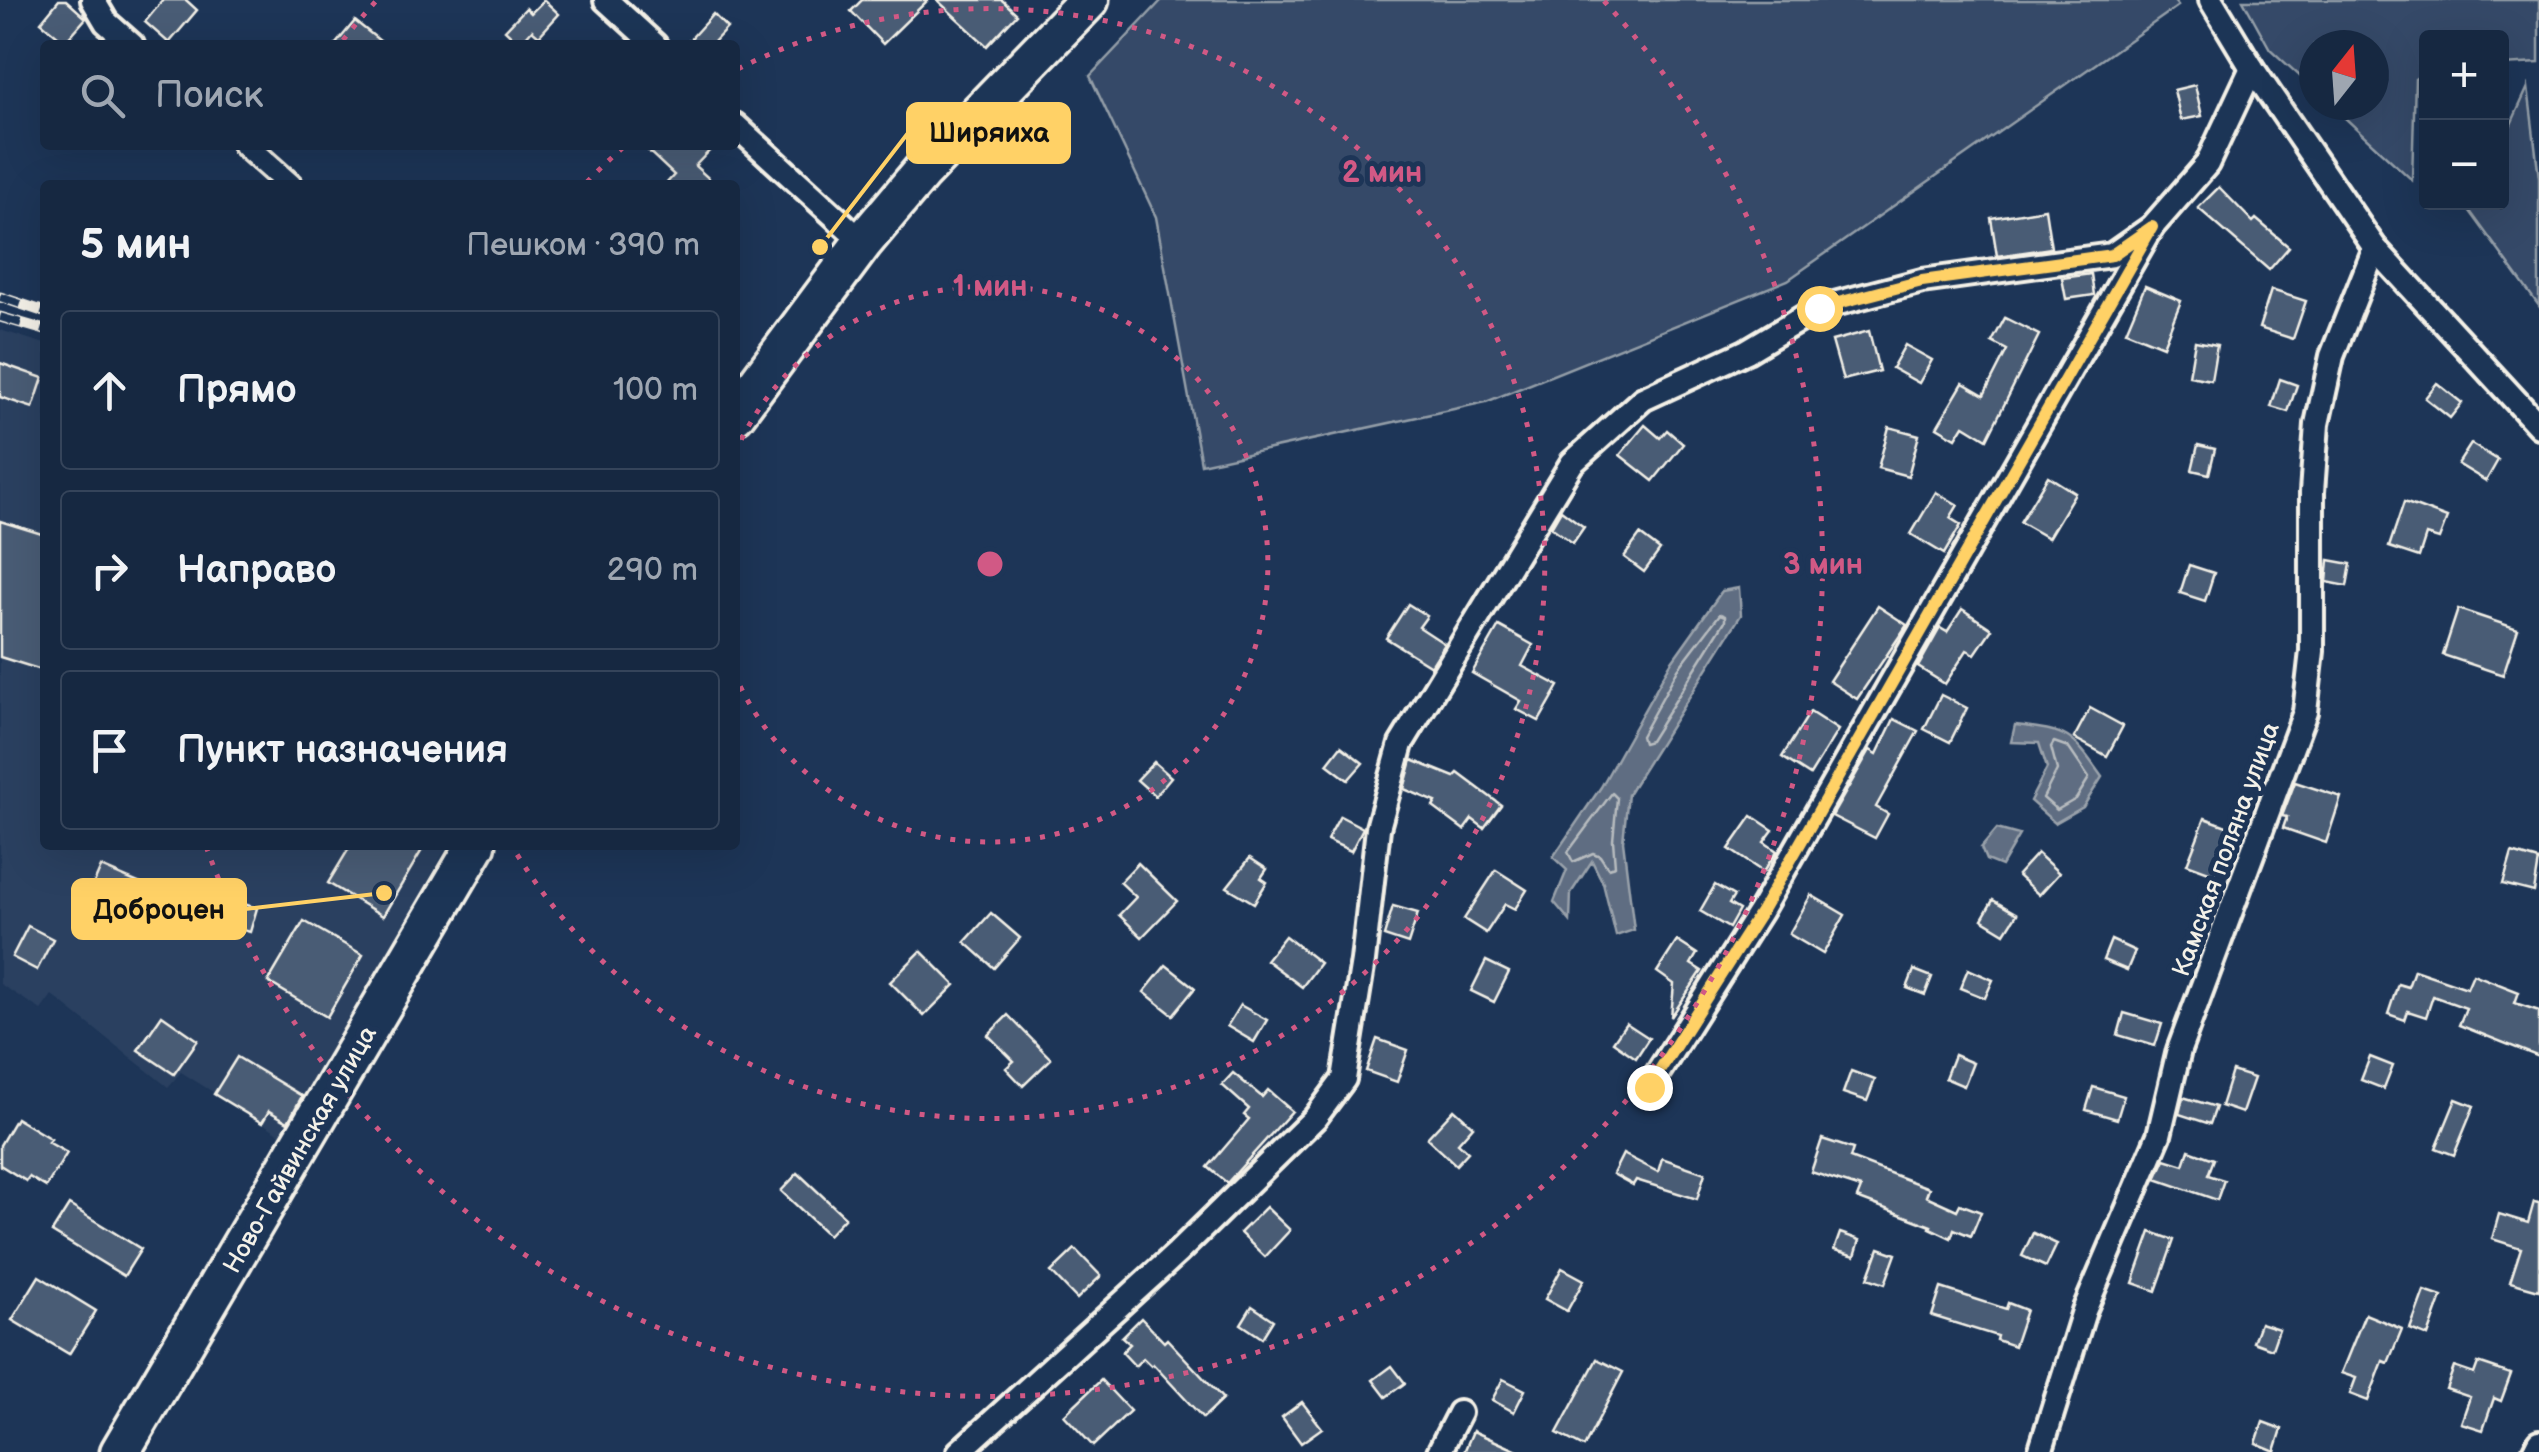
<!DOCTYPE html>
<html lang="ru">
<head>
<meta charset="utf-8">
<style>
  :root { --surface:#162841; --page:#23344c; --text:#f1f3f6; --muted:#9ea6b1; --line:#35445a }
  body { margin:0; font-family:"Balsamiq Sans",sans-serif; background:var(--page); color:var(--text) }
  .controls { position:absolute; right:30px; top:30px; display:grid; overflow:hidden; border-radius:10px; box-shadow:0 10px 40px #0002 }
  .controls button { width:90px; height:90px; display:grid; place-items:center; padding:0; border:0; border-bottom:2px solid var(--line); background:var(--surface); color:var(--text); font:50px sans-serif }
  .compass { position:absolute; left:2299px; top:30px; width:90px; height:90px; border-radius:50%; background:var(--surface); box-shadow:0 10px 40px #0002; rotate:17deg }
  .stop { position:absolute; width:30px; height:30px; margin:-22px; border:8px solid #ffd166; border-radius:50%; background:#fff }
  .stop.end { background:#ffd166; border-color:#fff; box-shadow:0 2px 10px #0008 }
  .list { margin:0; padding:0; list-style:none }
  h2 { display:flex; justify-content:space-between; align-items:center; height:130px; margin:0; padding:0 40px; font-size:42px }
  h2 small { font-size:32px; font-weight:400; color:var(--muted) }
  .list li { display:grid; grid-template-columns:65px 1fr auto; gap:30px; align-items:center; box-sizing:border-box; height:160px; margin:0 20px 20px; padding:0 20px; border:2px solid var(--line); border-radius:10px }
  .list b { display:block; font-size:38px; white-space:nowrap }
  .list em { font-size:32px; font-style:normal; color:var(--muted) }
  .icon { flex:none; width:55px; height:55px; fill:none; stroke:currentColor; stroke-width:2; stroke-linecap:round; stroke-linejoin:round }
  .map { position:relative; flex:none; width:2539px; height:1452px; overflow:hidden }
  .search { position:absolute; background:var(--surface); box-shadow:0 10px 40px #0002; left:40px; top:40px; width:700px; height:110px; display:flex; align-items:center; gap:25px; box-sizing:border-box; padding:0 35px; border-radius:10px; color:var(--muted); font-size:38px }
  .panel { position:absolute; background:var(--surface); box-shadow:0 10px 40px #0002; left:40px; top:180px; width:700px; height:670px; border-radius:10px }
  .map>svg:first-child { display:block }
  .built { fill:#2a4060 }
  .green { fill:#354a67; stroke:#949ea8; stroke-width:2.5 }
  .water { fill:#5e6d82; stroke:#9aa2ab; stroke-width:2.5 }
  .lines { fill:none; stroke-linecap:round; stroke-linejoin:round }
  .shore { stroke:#b8bcbf; stroke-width:2.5 }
  .building { fill:#485b74; stroke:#f4f1e8; stroke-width:2.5 }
  .minor-casing { stroke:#f4f1e8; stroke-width:30 }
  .primary-casing { stroke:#f4f1e8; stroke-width:45 }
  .minor { stroke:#1d3557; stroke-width:22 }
  .primary { stroke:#1d3557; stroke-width:38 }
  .rail-casing { stroke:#f4f1e8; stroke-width:11 }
  .rail { stroke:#1d3557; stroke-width:8; stroke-dasharray:22; stroke-linecap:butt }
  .route { stroke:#ffd166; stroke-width:12 }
  .ring { fill:none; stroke:#d15985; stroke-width:5; stroke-dasharray:5 10 }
  .labels { text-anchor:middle; stroke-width:10; stroke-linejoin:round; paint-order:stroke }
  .street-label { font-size:25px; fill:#f4f1e8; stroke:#1d3557 }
  .centre { fill:#d15985; stroke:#1d3557; stroke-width:5 }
  .ring-label { font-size:30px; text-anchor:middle; font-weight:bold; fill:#d15985; stroke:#1d3557; stroke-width:10; stroke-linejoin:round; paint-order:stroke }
  .leader { fill:none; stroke:#ffd166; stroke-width:4 }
  .callout-dot { fill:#ffd166; stroke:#1d3557; stroke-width:4 }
  .callout { fill:#ffd166; stroke:#ffd166; stroke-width:4 }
  .callout-label { font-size:28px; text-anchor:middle; font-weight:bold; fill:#111 }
</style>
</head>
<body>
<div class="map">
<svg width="2539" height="1452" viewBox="0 0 2539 1452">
  <rect width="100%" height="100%" fill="#1d3557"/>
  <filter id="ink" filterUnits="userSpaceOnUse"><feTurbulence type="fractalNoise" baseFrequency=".01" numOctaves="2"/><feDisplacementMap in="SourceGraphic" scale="20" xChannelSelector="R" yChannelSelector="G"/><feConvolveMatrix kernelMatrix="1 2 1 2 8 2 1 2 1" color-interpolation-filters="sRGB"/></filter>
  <g filter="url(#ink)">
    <polygon class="built" points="0,330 45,344 45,845 448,845 312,1092 303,1097 280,1134 181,1072 168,1087 52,995 41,1010 0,984"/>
    <g class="green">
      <polygon points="1162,0 2173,0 2178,6 1788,280 1486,402 1201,464 1156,217 1090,76"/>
      <polygon points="2243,0 2539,0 2539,63 2502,65 2502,38 2426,38 2426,72 2415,79 2412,180 2331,105 2374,105 2374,45 2314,45 2314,89 2270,49"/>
      <polygon points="2528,87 2539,178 2539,306 2464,203 2502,202 2502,144"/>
    </g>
    <g class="water">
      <polygon points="1739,588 1741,615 1628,794 1623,841 1634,930 1616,936 1603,883 1592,861 1571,893 1570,921 1554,902 1567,870 1553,857 1601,787 1670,664 1722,591"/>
      <path d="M 2015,725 C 2069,731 2071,733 2102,777 L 2083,807 L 2055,823 L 2030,801 L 2047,768 L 2039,743 L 2011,742 Z"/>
      <polygon points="1997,829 2019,835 2001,866 1986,860 1981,848"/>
    </g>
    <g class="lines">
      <g class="shore">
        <polygon points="1720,614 1725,616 1725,621 1650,741 1643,743 1641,736 1678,669"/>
        <polygon points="2054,742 2068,747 2089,778 2076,799 2057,810 2043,798 2057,770 2051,747"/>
        <polygon points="1612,793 1617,798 1613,840 1615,866 1608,868 1600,856 1593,853 1573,862 1568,852"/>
      </g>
    </g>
    <g class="building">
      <polygon points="59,0 66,0 86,18 65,42 41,22"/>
      <polygon points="163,0 186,0 197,10 169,43 145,22"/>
      <polygon points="544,0 559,14 539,36 532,30 520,44 505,30 526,8 531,13"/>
      <polygon points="862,0 928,0 883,44 851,11"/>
      <polygon points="937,0 1002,0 1017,14 987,46"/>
      <polygon points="713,14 727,28 711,45 685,45"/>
      <polygon points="355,21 385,45 335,45"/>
      <polygon points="2195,85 2202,116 2181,120 2174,90"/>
      <polygon points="642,145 715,145 695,166 716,185 665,185 674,175"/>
      <polygon points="2219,187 2253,222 2256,219 2289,247 2269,270 2198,208"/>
      <polygon points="2045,209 2051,248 1997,256 1991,218"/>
      <polygon points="2091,274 2094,295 2066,299 2062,278"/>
      <polygon points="2145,286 2181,301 2163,346 2126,331"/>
      <polygon points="2271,290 2306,301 2293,339 2259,328"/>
      <polygon points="2005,318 2039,335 1987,439 1964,425 1956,438 1937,427 1963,383 1984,395 2007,350 1992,342"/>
      <polygon points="1869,331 1879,371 1843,380 1832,341"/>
      <polygon points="2195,341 2217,345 2211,380 2189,376"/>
      <polygon points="1905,345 1932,360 1919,383 1892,368"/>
      <polygon points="0,363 43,378 33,408 0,397"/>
      <polygon points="2280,379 2297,385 2288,412 2271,407"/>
      <polygon points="2437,383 2462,403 2450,418 2425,398"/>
      <polygon points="1645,425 1660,438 1667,430 1683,444 1653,481 1620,455"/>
      <polygon points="1889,427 1919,435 1908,476 1878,468"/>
      <polygon points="2471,444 2498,460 2486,481 2458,464"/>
      <polygon points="2198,445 2215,449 2209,474 2192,470"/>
      <polygon points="2048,476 2075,493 2048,538 2020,522"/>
      <polygon points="1936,492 1958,505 1950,518 1961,525 1944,554 1911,534"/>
      <polygon points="2404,502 2447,518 2439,539 2426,535 2419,557 2389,547"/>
      <polygon points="1561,510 1584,527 1573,543 1551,527"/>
      <polygon points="0,521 45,535 45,671 0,657"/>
      <polygon points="1640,535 1660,550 1644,572 1624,557"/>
      <polygon points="2329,560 2351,564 2347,586 2327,582"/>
      <polygon points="2189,565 2214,573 2205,601 2180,593"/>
      <polygon points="1408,604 1427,616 1419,627 1445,644 1431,666 1386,638"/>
      <polygon points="1878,606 1907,625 1857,699 1829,681"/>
      <polygon points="1962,609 1992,629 1975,654 1967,650 1945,684 1918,667 1940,628 1947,632"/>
      <polygon points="2458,609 2518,629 2503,675 2443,655"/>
      <polygon points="1499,626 1533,645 1522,666 1559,686 1539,721 1516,709 1521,701 1472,673"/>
      <polygon points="1941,695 1967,708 1950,742 1924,729"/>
      <polygon points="2090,708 2123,726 2107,756 2074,738"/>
      <polygon points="1810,712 1838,730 1810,775 1782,757"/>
      <polygon points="1894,719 1918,731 1876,807 1888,814 1875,838 1832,816 1870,750 1877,754"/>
      <polygon points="1341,746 1363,763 1348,780 1327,764"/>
      <polygon points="1412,760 1454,777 1458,773 1501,805 1484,828 1472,819 1464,830 1433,807 1436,802 1404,789"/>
      <polygon points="1154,762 1171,777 1155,796 1137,780"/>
      <polygon points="2295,782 2341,797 2326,843 2283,828 2287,817 2282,816"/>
      <polygon points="1340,816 1363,828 1351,851 1327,840"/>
      <polygon points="1752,816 1773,830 1764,842 1777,851 1763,872 1729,849"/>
      <polygon points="2205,818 2232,828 2214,874 2187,864"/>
      <polygon points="351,845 425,845 383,916 328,883"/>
      <polygon points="2037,853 2059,873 2039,895 2017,875"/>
      <polygon points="2512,853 2539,861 2534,892 2503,884"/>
      <polygon points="1250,858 1267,869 1261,878 1267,882 1254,903 1227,887"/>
      <polygon points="1138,863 1177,901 1142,937 1119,915 1136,897 1120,882"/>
      <polygon points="101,867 143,885 127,924 84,906"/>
      <polygon points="1496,870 1527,890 1515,909 1505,904 1486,933 1464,919"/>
      <polygon points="1715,885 1734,896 1729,904 1739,910 1729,928 1700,911"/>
      <polygon points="215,895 257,908 250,932 208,920"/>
      <polygon points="1811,895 1845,915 1823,954 1789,934"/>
      <polygon points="1993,900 2017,914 2005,933 1982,919"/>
      <polygon points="1393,906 1418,913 1408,944 1384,936"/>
      <polygon points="991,913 1020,938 994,968 965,942"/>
      <polygon points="304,921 363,955 327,1017 268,982"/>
      <polygon points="28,926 53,939 37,970 12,957"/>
      <polygon points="1285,936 1320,963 1302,987 1266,960"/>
      <polygon points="2111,940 2135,951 2127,970 2103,960"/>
      <polygon points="1677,941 1697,954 1691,964 1702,971 1671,1017 1674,984 1657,972"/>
      <polygon points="921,951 955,985 924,1016 890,982"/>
      <polygon points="1486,961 1509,972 1494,1002 1471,991"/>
      <polygon points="1166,965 1195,988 1173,1015 1144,992"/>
      <polygon points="1968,969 1993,980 1985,998 1960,988"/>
      <polygon points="1914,970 1932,977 1925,995 1907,988"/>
      <polygon points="2414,970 2467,988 2473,974 2519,992 2515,1003 2539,1011 2539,1057 2459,1025 2466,1008 2433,996 2426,1017 2408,1011 2405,1020 2388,1014 2398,984 2408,987"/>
      <polygon points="1240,1005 1267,1020 1254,1042 1227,1026"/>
      <polygon points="2124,1013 2162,1024 2155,1046 2118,1035"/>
      <polygon points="162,1015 198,1040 174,1074 138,1050"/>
      <polygon points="1008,1015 1051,1059 1023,1086 1006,1068 1014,1061 988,1035"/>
      <polygon points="1626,1023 1649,1038 1636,1058 1613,1042"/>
      <polygon points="1377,1039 1408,1050 1397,1082 1366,1071"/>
      <polygon points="1954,1055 1973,1063 1964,1086 1945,1078"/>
      <polygon points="237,1057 302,1096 288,1122 269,1111 262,1123 214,1094"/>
      <polygon points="2370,1057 2393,1066 2384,1089 2361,1080"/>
      <polygon points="1851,1071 1875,1080 1867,1101 1843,1093"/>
      <polygon points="2232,1071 2254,1078 2242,1113 2221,1106"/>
      <polygon points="1233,1073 1262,1097 1268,1090 1292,1111 1227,1183 1208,1167 1249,1119 1244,1115 1249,1109 1222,1085"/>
      <polygon points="2093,1087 2124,1096 2117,1119 2086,1110"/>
      <polygon points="2183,1097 2216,1107 2210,1124 2179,1114"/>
      <polygon points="2456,1099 2474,1106 2454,1155 2436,1148"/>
      <polygon points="1454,1109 1473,1126 1458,1143 1468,1152 1456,1165 1427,1138"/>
      <polygon points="16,1118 51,1139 48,1142 67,1153 46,1187 29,1177 26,1181 0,1165 0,1145"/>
      <polygon points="1822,1139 1853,1149 1850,1158 1929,1188 1926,1196 1957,1210 1960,1204 1981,1212 1971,1236 1954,1229 1951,1238 1930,1228 1931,1226 1857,1198 1861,1188 1811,1172"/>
      <polygon points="2189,1150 2214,1159 2208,1175 2224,1180 2217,1200 2156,1179 2165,1159 2184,1165"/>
      <polygon points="1623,1154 1658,1172 1662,1158 1705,1173 1697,1199 1636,1180 1633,1185 1613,1174"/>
      <polygon points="798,1173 845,1217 828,1235 781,1191"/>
      <polygon points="2534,1202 2539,1203 2539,1290 2510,1282 2521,1248 2492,1239 2499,1214 2528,1223"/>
      <polygon points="69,1205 141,1249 124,1276 52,1232"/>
      <polygon points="1266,1207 1290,1230 1265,1257 1240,1233"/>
      <polygon points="2151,1232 2174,1240 2156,1291 2133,1283"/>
      <polygon points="1840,1233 1860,1240 1855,1256 1834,1250"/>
      <polygon points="2033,1233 2057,1244 2046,1267 2022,1256"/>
      <polygon points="1879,1248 1896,1254 1885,1284 1868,1278"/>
      <polygon points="1075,1249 1101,1276 1077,1299 1051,1272"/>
      <polygon points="1562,1268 1584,1280 1567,1311 1545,1299"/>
      <polygon points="39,1276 96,1311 69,1354 12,1320"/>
      <polygon points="1941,1288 2006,1309 2008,1303 2026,1310 2014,1346 1996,1340 1997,1336 1932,1316"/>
      <polygon points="2424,1291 2442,1297 2428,1336 2410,1329"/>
      <polygon points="1252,1306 1273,1320 1262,1338 1241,1324"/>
      <polygon points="2365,1314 2402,1329 2388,1363 2383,1361 2368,1401 2350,1394 2356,1378 2341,1373"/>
      <polygon points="1141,1318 1164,1342 1167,1339 1223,1399 1203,1418 1153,1364 1151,1366 1143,1358 1135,1366 1122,1352 1130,1344 1122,1337"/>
      <polygon points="2260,1323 2279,1329 2272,1349 2253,1342"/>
      <polygon points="1597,1359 1623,1372 1584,1447 1557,1433"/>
      <polygon points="2478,1363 2511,1374 2501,1401 2494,1398 2483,1430 2461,1423 2470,1397 2446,1389 2454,1367 2474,1374"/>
      <polygon points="1392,1366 1405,1383 1386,1397 1373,1380"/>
      <polygon points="1503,1379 1525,1390 1514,1412 1492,1400"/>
      <polygon points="1101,1380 1130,1411 1093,1446 1064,1415"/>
      <polygon points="1302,1402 1322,1428 1301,1443 1282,1417"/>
      <polygon points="2263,1422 2282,1429 2275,1451 2256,1443"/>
      <polygon points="1473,1431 1520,1452 1464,1452"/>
    </g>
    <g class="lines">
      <g class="minor-casing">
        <g id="minor">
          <polyline points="93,0 106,22 132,45"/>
          <polyline points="606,0 655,45"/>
          <polyline points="2211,0 2252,68 2375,248 2539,426"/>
          <polyline points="735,125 863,242"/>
          <polyline points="245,145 290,185"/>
          <polyline points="1649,1087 1761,910 2152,227 2207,164 2252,68"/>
          <polyline points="959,1452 1177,1253 1315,1118 1344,1079 1363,961 1378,828 1401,744 1572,463 1643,399 1747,351 1819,308 1922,281 2112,255 2152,227"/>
          <polyline points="1439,1452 1459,1413"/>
          <polyline points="2040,1452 2084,1311 2159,1135 2179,1050 2305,712 2312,651 2312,492 2317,424 2332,356 2375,248"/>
          <polyline points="2534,1452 2539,1442"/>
        </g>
      </g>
      <g class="primary-casing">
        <g id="primary">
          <polyline points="735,414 863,242 921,173 1089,0"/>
          <polyline points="120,1452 476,845"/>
        </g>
      </g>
      <use href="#minor" class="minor"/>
      <use href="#primary" class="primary"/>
      <g class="rail-casing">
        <g id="rail">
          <polyline points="0,297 45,312"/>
          <polyline points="0,317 45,330"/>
        </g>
      </g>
      <use href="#rail" class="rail"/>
    </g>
  </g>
  <g class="lines" filter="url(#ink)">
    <polyline class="route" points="1649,1087 1762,910 2152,227 2112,255 1922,281 1819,308"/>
  </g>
  <g class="ring">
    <path d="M735 453A278 278 0 1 1 735 675"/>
    <path d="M587 182A555 555 0 0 1 626 145M738 69A555 555 0 1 1 512 846"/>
    <path d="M343 40A833 833 0 0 1 376 1M1604 1A833 833 0 1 1 207 849"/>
  </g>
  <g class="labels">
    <g class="street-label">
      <text transform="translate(2225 849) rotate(-70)" y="9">Камская поляна улица</text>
      <text transform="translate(299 1149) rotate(-60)" y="9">Ново-Гайвинская улица</text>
    </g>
  </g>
  <circle cx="990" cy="564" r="15" class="centre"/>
  <g class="ring-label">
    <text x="1382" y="182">2 мин</text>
    <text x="990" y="296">1 мин</text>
    <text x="1823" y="574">3 мин</text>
  </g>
  <path class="leader" d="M820 247L908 133M384 893L245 909"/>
  <g class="callout-dot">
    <circle cx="820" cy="247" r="10"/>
    <circle cx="384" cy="893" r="10"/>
  </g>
  <g class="callout">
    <rect x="908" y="104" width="161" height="58" rx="10"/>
    <rect x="73" y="880" width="172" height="58" rx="10"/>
  </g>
  <g class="callout-label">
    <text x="989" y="142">Ширяиха</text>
    <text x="159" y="919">Доброцен</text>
  </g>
</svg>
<div class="controls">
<button>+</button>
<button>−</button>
</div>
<svg class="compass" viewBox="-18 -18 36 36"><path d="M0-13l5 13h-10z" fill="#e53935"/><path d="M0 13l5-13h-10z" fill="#9ea6b1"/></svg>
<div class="stop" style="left:1819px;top:308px"></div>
<div class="stop end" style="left:1649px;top:1087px"></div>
<div class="search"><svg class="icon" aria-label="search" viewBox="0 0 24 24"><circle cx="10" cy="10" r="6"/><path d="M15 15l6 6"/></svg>Поиск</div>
<section class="panel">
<h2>5 мин<small>Пешком · 390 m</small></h2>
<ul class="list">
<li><svg class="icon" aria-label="ahead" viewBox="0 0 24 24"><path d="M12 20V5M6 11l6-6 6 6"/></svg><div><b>Прямо</b></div><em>100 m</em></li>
<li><svg class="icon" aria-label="right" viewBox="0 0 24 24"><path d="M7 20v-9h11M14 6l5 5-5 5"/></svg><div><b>Направо</b></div><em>290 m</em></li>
<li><svg class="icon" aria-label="arrive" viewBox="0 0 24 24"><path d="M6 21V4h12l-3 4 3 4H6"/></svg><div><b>Пункт назначения</b></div></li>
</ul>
</section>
</div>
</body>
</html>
